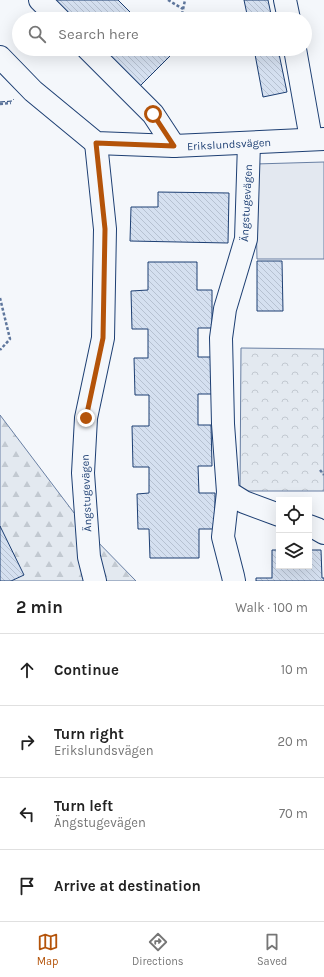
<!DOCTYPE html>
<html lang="en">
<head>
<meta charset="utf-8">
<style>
  :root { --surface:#fff; --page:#f6f6f6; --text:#222; --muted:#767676; --line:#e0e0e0; --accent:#b45309 }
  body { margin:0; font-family:Karla,sans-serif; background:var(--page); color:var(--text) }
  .controls { position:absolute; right:12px; bottom:12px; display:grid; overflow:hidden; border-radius:0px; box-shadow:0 4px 16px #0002 }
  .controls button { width:36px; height:36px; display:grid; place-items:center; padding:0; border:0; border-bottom:1px solid var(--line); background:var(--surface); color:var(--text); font:20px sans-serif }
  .stop { position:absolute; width:12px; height:12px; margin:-9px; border:3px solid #b45309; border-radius:50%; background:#fff }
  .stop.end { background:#b45309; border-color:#fff; box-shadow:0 1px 4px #0008 }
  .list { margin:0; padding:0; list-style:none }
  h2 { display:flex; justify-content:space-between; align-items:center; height:52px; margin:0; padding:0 16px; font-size:17px }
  h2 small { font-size:13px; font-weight:400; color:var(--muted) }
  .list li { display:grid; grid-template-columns:26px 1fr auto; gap:12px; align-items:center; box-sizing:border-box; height:72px; padding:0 16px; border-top:1px solid var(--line) }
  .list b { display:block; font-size:15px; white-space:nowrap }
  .list p { margin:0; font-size:13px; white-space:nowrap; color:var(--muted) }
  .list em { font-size:13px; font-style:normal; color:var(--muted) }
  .icon { flex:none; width:22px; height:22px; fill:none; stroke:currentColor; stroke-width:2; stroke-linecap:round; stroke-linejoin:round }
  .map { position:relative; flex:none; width:324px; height:581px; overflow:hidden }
  .search { position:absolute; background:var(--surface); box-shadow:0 4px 16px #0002; left:12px; right:12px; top:12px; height:44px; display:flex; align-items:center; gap:10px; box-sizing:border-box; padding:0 14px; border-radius:22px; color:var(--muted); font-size:15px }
  .sheet { height:340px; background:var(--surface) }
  nav { display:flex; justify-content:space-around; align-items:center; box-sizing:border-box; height:56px; border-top:1px solid var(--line); background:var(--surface); font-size:11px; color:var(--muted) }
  nav a { display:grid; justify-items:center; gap:2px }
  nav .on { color:var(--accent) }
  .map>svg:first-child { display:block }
  .forest { fill:url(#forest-firs); stroke:#687fa3 }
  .park { fill:url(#park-crowns); stroke:#687fa3 }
  .parking { fill:#e3e8f0; stroke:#687fa3 }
  .building { fill:url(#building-back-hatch); stroke:#1d3f73 }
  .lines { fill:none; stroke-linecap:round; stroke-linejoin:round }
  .minor-casing { stroke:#1d3f73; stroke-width:24 }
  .path { stroke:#5e769c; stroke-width:2.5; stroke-dasharray:3 2; stroke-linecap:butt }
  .minor { stroke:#f4f7fb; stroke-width:22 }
  .fence { stroke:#1d3f73; stroke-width:1; stroke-dasharray:5 2; stroke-linecap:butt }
  .route { stroke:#b45309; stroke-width:5 }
  .labels { text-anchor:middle; stroke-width:3; stroke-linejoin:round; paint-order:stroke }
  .street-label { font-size:11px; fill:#1d3f73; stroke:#f4f7fb }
</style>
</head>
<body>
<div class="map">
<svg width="324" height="581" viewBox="0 0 324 581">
  <defs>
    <pattern id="forest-firs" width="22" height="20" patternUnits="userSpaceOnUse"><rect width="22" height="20" fill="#e3e9f0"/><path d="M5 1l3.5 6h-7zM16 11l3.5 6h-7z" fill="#c2c9d1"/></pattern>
    <pattern id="park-crowns" width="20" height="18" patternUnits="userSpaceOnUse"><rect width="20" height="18" fill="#e3e9f0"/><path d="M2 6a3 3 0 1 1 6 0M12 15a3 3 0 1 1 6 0" fill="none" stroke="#c2c9d1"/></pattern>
    <pattern id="building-back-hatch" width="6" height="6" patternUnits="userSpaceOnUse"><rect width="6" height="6" fill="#d5e0f0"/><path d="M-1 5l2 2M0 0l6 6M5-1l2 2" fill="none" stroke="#b6c1d1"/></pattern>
  </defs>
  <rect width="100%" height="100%" fill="#f4f7fb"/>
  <polygon class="forest" points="0,415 90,534 136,581 0,581"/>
  <polygon class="park" points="241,348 324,349 324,491 240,491"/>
  <polygon class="parking" points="324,162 324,259 257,259 255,164"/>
  <g class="building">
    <polygon points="54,0 118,0 137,19 73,19"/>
    <polygon points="244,0 268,0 272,19 248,19"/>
    <polygon points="103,49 167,49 172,54 140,86"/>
    <polygon points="254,49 278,49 287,92 263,97"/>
    <polygon points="158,192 229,193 228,243 130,241 131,207 158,207"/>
    <polygon points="257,261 282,261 283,311 257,311"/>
    <polygon points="148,262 197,262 197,290 212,290 212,328 198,328 198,357 213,357 213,394 198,394 198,425 211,425 212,466 198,466 199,493 215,493 215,529 199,529 199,558 150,558 149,529 138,529 137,494 149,493 149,467 133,467 132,426 149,426 149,395 135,395 134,358 148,358 148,329 132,329 131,291 148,290"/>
    <polygon points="0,526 24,575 11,581 0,581"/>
    <polygon points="272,550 279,550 279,566 309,566 309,550 321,550 322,578 324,578 324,581 256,581 256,578 272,578"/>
  </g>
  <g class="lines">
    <g class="minor-casing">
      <g id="minor">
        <polyline points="40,0 59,19"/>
        <polyline points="285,0 289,19"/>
        <polyline points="88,49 153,114 174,146"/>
        <polyline points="295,49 311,139"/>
        <polyline points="0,57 33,91 96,143 174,146 324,139"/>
        <polyline points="249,143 246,239 225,309 221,338 223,424 228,492 244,502 279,515"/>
        <polyline points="228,492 223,537 233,576 234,581"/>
        <polyline points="309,526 317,529 324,533"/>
        <polyline points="95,581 89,557 83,473 86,418 103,338 105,229 96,143"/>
      </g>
    </g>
    <g class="path">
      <polyline points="168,0 183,9"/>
      <polyline points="181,19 185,0"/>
      <polyline points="0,104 11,103"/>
      <polyline points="0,298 10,339 0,350"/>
      <polyline points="320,470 324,475"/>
    </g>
    <use href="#minor" class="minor"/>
    <polyline class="fence" points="0,102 12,101 14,99"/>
  </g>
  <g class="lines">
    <polyline class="route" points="86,418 103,338 105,229 96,143 174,146 153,114"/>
  </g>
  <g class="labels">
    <g class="street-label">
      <text transform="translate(229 144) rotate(-3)" y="4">Erikslundsvägen</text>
      <text transform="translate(246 203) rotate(-87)" y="4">Ängstugevägen</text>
      <text transform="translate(86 493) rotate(-92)" y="4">Ängstugevägen</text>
    </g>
  </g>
</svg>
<div class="controls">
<button><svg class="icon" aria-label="locate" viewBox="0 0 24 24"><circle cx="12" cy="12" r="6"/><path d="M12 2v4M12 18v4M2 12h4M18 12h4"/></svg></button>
<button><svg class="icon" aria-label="layers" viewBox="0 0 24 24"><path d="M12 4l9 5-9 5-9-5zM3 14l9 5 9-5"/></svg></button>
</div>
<div class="stop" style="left:153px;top:114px"></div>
<div class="stop end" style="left:86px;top:418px"></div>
<div class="search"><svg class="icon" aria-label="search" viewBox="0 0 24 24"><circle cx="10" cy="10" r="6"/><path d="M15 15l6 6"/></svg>Search here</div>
</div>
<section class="sheet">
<h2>2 min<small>Walk · 100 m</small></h2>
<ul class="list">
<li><svg class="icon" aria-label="ahead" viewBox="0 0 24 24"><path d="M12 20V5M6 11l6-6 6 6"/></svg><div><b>Continue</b></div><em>10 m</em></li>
<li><svg class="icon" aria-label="right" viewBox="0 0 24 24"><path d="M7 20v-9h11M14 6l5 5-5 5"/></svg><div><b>Turn right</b><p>Erikslundsvägen</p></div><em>20 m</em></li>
<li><svg class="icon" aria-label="left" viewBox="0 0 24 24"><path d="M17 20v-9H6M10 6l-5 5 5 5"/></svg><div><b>Turn left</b><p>Ängstugevägen</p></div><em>70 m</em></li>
<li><svg class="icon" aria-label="arrive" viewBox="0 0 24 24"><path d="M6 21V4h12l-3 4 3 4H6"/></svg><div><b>Arrive at destination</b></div></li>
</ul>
</section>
<nav>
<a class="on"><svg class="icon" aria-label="map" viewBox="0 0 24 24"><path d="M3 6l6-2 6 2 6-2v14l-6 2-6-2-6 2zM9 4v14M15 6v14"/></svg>Map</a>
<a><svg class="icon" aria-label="directions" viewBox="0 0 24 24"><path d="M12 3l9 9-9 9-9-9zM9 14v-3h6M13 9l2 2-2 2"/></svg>Directions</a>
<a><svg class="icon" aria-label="saved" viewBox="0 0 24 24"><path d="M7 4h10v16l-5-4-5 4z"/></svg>Saved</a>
</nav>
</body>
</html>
